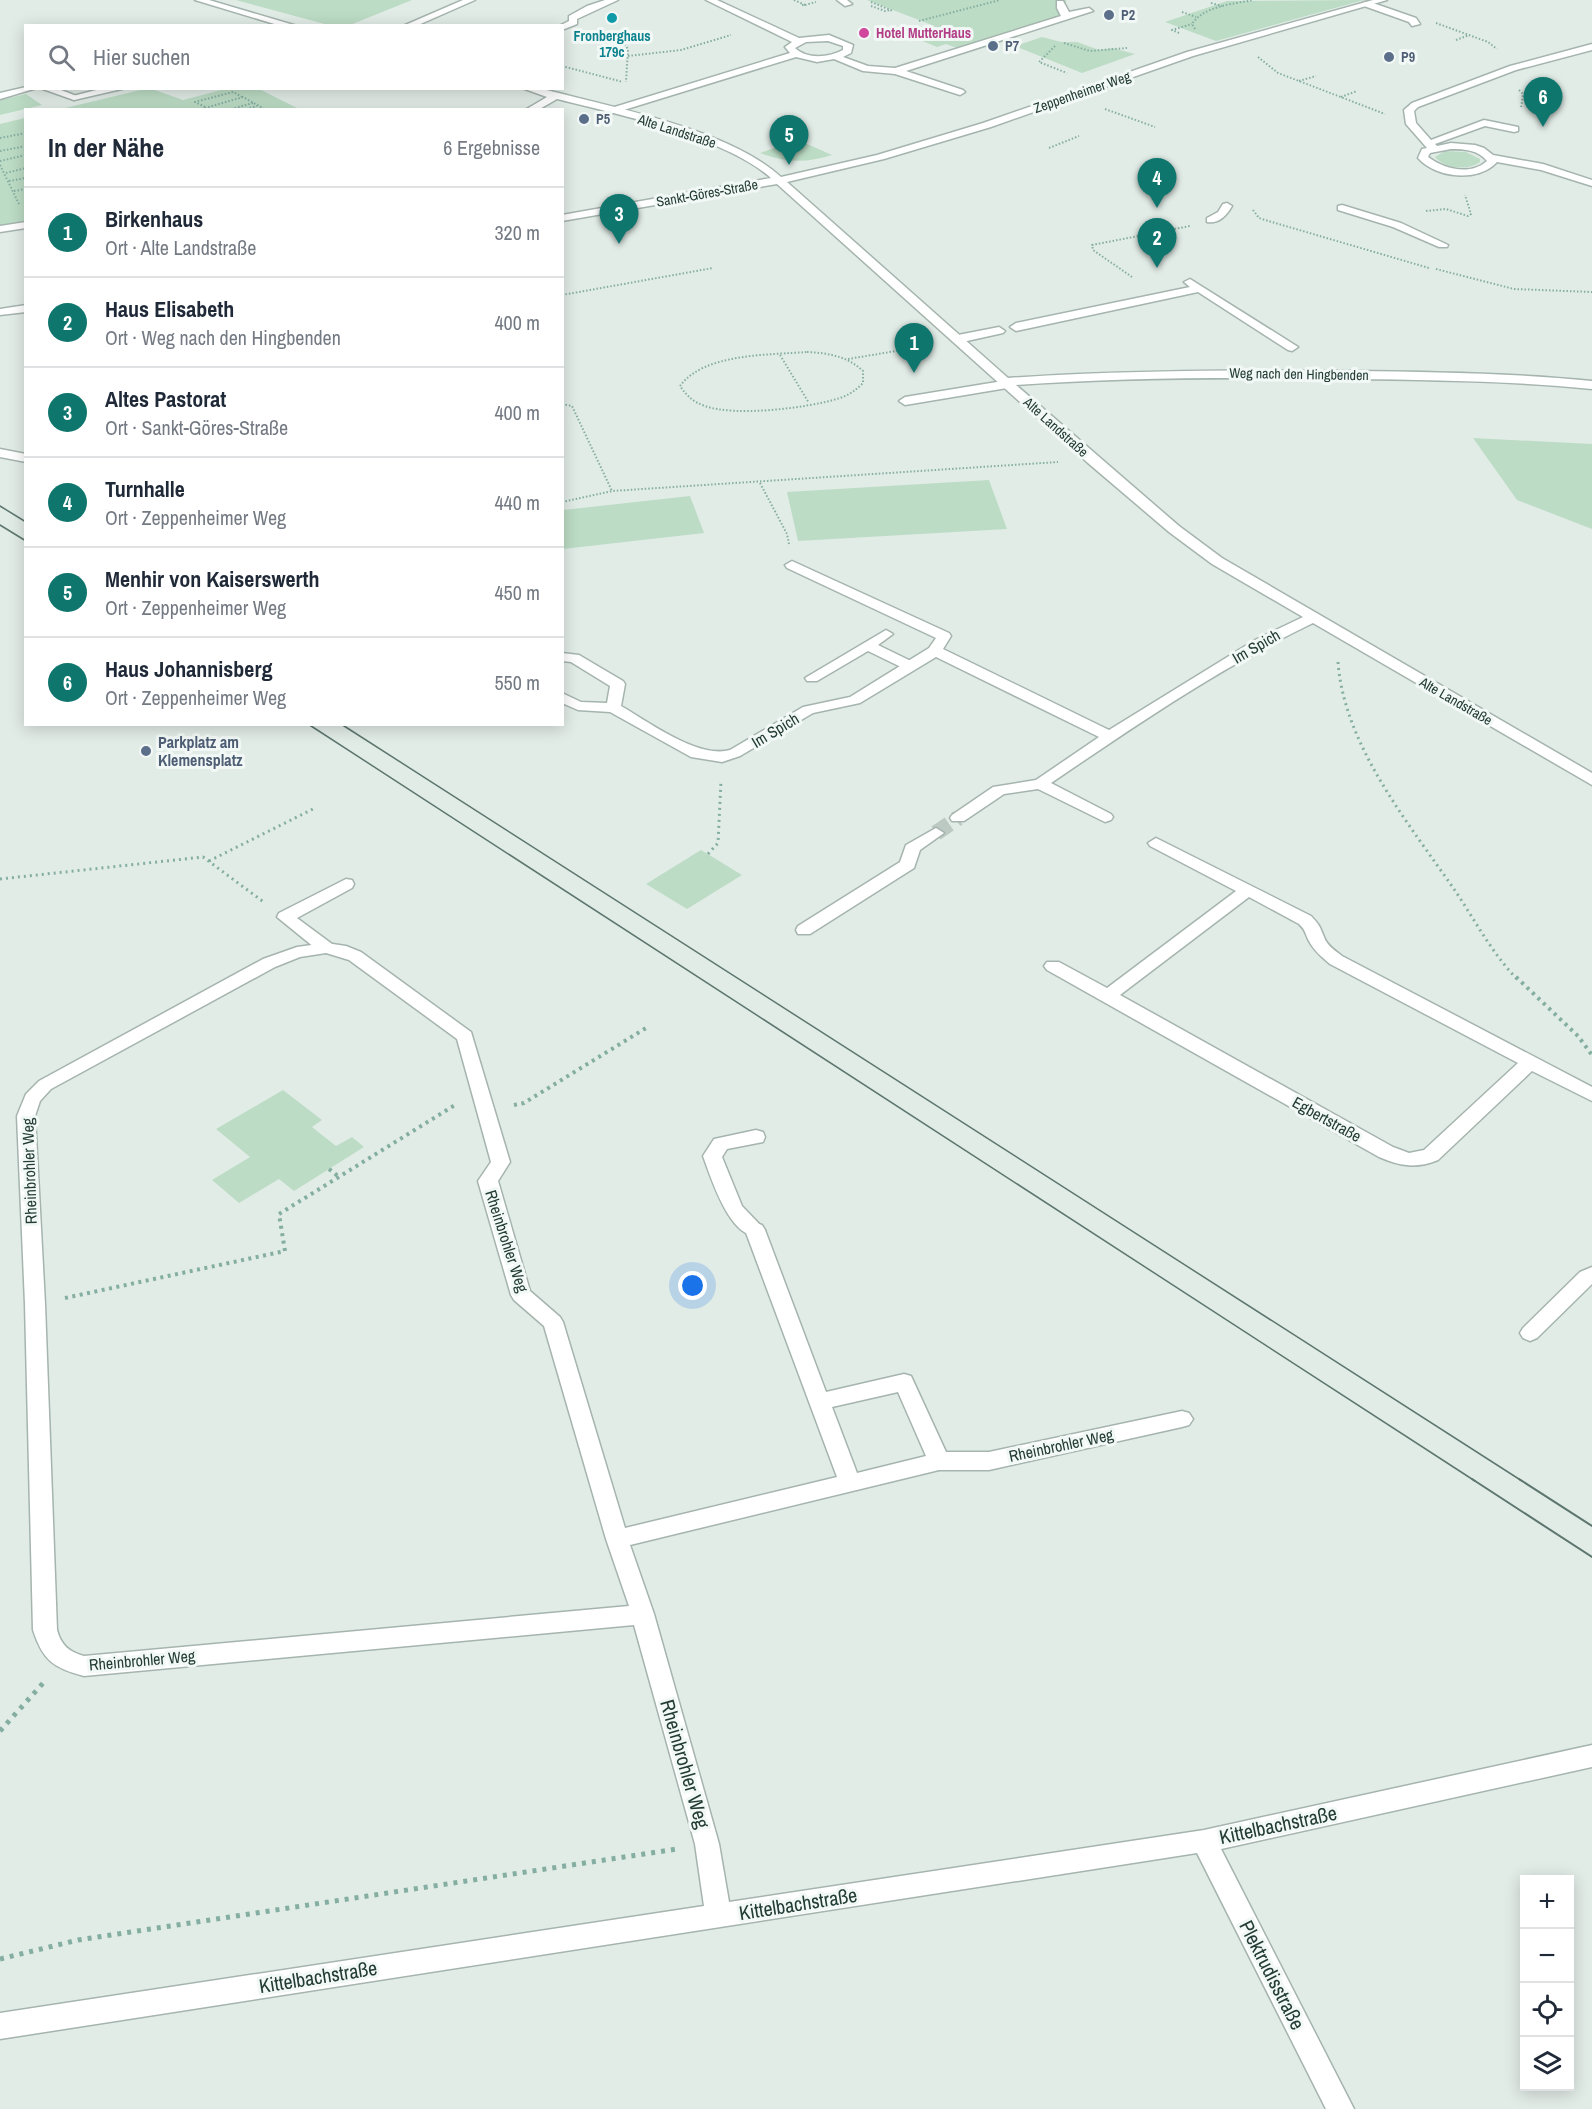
<!DOCTYPE html>
<html lang="de">
<head>
<meta charset="utf-8">
<style>
  :root { --surface:#fff; --page:#f2f2f3; --text:#1f2937; --muted:#747a83; --line:#e0e1e3; --accent:#0f766e }
  body { margin:0; font-family:"Archivo Narrow",sans-serif; background:var(--page); color:var(--text) }
  .controls { position:absolute; right:18px; bottom:18px; display:grid; overflow:hidden; border-radius:0px; box-shadow:0 3px 15px #0003 }
  .controls button { width:54px; height:54px; display:grid; place-items:center; padding:0; border:0; border-bottom:2px solid var(--line); background:var(--surface); color:var(--text); font:30px sans-serif }
  .you { position:absolute; left:693px; top:1286px; width:21px; height:21px; margin:-15px; border:4px solid #fff; border-radius:50%; background:#1a73e8; box-shadow:0 0 0 9px #1a73e833 }
  .badge { display:grid; place-items:center; width:39px; height:39px; border-radius:50%; background:var(--accent); color:#fff; font-size:20px; font-weight:700 }
  .pin { position:absolute; translate:-50% -50px; filter:drop-shadow(0 2px 3px #0008) }
  .pin::after { content:''; position:absolute; top:32px; width:21px; height:18px; background:inherit; clip-path:polygon(0 0,100% 0,50% 100%) }
  .list { margin:0; padding:0; list-style:none }
  h2 { display:flex; justify-content:space-between; align-items:center; height:78px; margin:0; padding:0 24px; font-size:26px }
  h2 small { font-size:20px; font-weight:400; color:var(--muted) }
  .list li { display:grid; grid-template-columns:39px 1fr auto; gap:18px; align-items:center; box-sizing:border-box; height:90px; padding:0 24px; border-top:2px solid var(--line) }
  .list b { display:block; font-size:22px; white-space:nowrap }
  .list p { margin:0; font-size:20px; white-space:nowrap; color:var(--muted) }
  .list em { font-size:20px; font-style:normal; color:var(--muted) }
  .icon { flex:none; width:33px; height:33px; fill:none; stroke:currentColor; stroke-width:2; stroke-linecap:round; stroke-linejoin:round }
  .map { position:relative; flex:none; width:1592px; height:2109px; overflow:hidden }
  .search { position:absolute; background:var(--surface); box-shadow:0 3px 15px #0003; left:24px; top:24px; width:540px; height:66px; display:flex; align-items:center; gap:15px; box-sizing:border-box; padding:0 21px; border-radius:0px; color:var(--muted); font-size:22px }
  .panel { position:absolute; background:var(--surface); box-shadow:0 3px 15px #0003; left:24px; top:108px; width:540px; height:618px; border-radius:0px }
  .map>svg:first-child { display:block }
  .green { fill:#bcdcc5 }
  .lines { fill:none; stroke-linecap:round; stroke-linejoin:round }
  .minor-tunnel { stroke:#bcc9c3; stroke-width:16; stroke-dasharray:16 8; stroke-linecap:butt }
  .service-casing { stroke:#a5b4ae; stroke-width:3 }
  .pedestrian-casing { stroke:#a5b4ae; stroke-width:3 }
  .minor-casing { stroke:#a5b4ae; stroke-width:3 }
  .path-far3 { stroke:#84aea1; stroke-width:2; stroke-dasharray:1.5 2; stroke-linecap:butt }
  .path-far2 { stroke:#84aea1; stroke-width:3; stroke-dasharray:2 4; stroke-linecap:butt }
  .path-far1 { stroke:#84aea1; stroke-width:4; stroke-dasharray:3 4.5; stroke-linecap:butt }
  .path { stroke:#84aea1; stroke-width:5; stroke-dasharray:4 6; stroke-linecap:butt }
  .service { fill:#fff; fill-rule:evenodd }
  .pedestrian { fill:#fff; fill-rule:evenodd }
  .minor { fill:#fff; fill-rule:evenodd }
  .tram-far1 { stroke:#5d7770; stroke-width:1.5 }
  .tram { stroke:#5d7770; stroke-width:2 }
  .service-dot { fill:#5c6f8a; stroke:#f2f8f5; stroke-width:2 }
  .culture-dot { fill:#0f9aa8; stroke:#f2f8f5; stroke-width:2 }
  .hotel-dot { fill:#d1479c; stroke:#f2f8f5; stroke-width:2 }
  .labels { text-anchor:middle; stroke-width:6; stroke-linejoin:round; paint-order:stroke }
  .far-service-label { font-size:14px; font-weight:bold; fill:#4e5e75; stroke:#f2f8f5; text-anchor:start }
  .far-hotel-label { font-size:14px; font-weight:bold; fill:#b23c85; stroke:#f2f8f5; text-anchor:start }
  .far-culture-label { font-size:14px; font-weight:bold; fill:#0d838f; stroke:#f2f8f5 }
  .far-street-label { font-size:14px; fill:#233c35; stroke:#f2f8f5 }
  .street-label { font-size:16px; fill:#233c35; stroke:#f2f8f5 }
  .service-label { font-size:16px; font-weight:bold; fill:#4e5e75; stroke:#f2f8f5; text-anchor:start }
  .near-street-label { font-size:20px; fill:#233c35; stroke:#f2f8f5 }
</style>
</head>
<body>
<div class="map">
<svg width="1592" height="2109" viewBox="0 0 1592 2109">
  <rect width="100%" height="100%" fill="#e2ece7"/>
  <g class="green">
    <polygon points="236,0 412,0 350,25 332,26"/>
    <polygon points="867,0 1066,0 1066,7 1058,17 957,48 946,44 937,47 915,38 937,27"/>
    <polygon points="1364,0 1216,41 1165,22 1227,1"/>
    <polygon points="1042,37 1061,42 1077,42 1099,50 1112,48 1135,54 1082,73 1015,46"/>
    <polygon points="149,88 183,100 225,89 259,89 299,109 61,109"/>
    <polygon points="26,94 42,105 0,115 0,100"/>
    <polygon points="25,118 25,221 0,225 0,124"/>
    <path d="M 798,140 L 832,155 C 807,163 785,163 760,153 Z"/>
    <path d="M 1445,151 L 1466,152 L 1480,159 L 1480,162 C 1468,171 1445,169 1435,157 Z"/>
    <polygon points="1473,438 1592,444 1592,529 1517,500"/>
    <polygon points="989,480 1007,529 798,541 787,492"/>
    <polygon points="690,496 704,533 563,549 563,510"/>
    <polygon points="701,850 742,875 687,909 646,884"/>
    <polygon points="283,1090 322,1120 312,1127 336,1146 352,1137 364,1147 294,1191 279,1179 239,1203 212,1180 250,1157 216,1129"/>
  </g>
  <g class="lines">
    <polyline class="minor-tunnel" points="936,833 958,818"/>
    <g class="service-casing">
      <g id="service">
        <polygon points="463,0 475,0 416,26 403,26"/>
        <polygon points="605,0 618,0 577,19 577,24 562,30 562,26 559,26 569,21 569,16 587,6"/>
        <path d="M 706,0 L 717,0 L 799,38 L 829,35 L 853,45 L 851,53 L 843,57 L 868,66 L 895,68 L 1061,16 L 1057,8 L 1057,1 L 1063,1 L 1069,12 L 1089,8 L 1093,11 L 906,71 L 963,90 L 965,92 L 960,95 L 895,74 L 863,71 L 834,59 L 817,62 L 796,57 L 614,113 L 608,113 L 608,109 L 790,53 L 785,47 L 792,42 ZM 828,41 L 843,46 L 843,50 C 829,57 808,60 795,48 L 806,42 Z"/>
        <polygon points="837,0 847,0 852,4 845,6"/>
        <polygon points="1364,2 1370,2 1416,18 1420,24 1412,26 1409,22 1364,6"/>
        <path d="M 1592,44 L 1592,50 L 1516,70 L 1418,107 L 1414,111 L 1416,123 L 1431,140 L 1484,120 L 1518,127 L 1518,131 L 1514,132 L 1485,126 L 1435,144 L 1437,146 L 1451,143 L 1475,145 L 1484,148 L 1493,155 L 1543,164 L 1592,180 L 1592,186 L 1541,170 L 1497,162 C 1478,183 1436,178 1418,158 L 1422,149 L 1427,148 L 1406,124 L 1404,110 L 1412,103 L 1510,66 ZM 1451,149 C 1465,149 1478,150 1487,161 C 1470,176 1444,169 1428,157 L 1430,153 Z"/>
        <path d="M 1227,203 L 1232,206 C 1227,215 1219,224 1207,222 L 1207,218 L 1218,212 L 1223,204 Z"/>
        <polygon points="1342,205 1401,223 1448,245 1447,247 1439,247 1393,227 1338,210 1338,206"/>
        <polygon points="1190,279 1298,347 1292,351 1288,350 1198,292 1016,331 1010,327 1016,323 1190,287 1184,282"/>
        <polygon points="999,327 1005,331 1003,333 958,343 952,339 958,335"/>
        <polygon points="1009,380 1015,384 1013,387 905,405 899,401 905,397"/>
        <polygon points="886,630 893,634 878,645 915,663 917,666 915,669 905,669 868,651 817,681 807,681 805,678"/>
        <polygon points="346,879 352,880 354,884 352,888 297,918 332,944 335,948 332,952 320,952 277,917 279,913"/>
        <path d="M 756,1130 L 763,1132 L 765,1137 L 763,1142 L 727,1149 L 722,1157 L 742,1206 L 765,1230 L 762,1235 C 731,1244 711,1177 703,1156 L 714,1139 Z"/>
        <polygon points="1592,1267 1592,1284 1537,1338 1530,1341 1523,1338 1520,1333 1523,1328 1580,1272"/>
      </g>
    </g>
    <g class="pedestrian-casing">
      <g id="pedestrian">
        <polygon points="26,87 37,88 0,99 0,93"/>
        <polygon points="40,88 56,88 79,97 74,100"/>
      </g>
    </g>
    <g class="minor-casing">
      <g id="minor">
        <polygon points="195,0 209,0 297,26 281,26"/>
        <path d="M 1373,0 L 1387,0 L 1193,56 L 991,127 L 884,159 L 787,182 L 1008,378 C 1124,370 1239,370 1355,371 C 1434,372 1513,373 1592,381 L 1592,389 C 1512,381 1432,380 1352,379 C 1240,377 1128,377 1016,385 L 1179,526 L 1222,558 L 1592,773 L 1592,785 L 1313,623 C 1221,667 1135,726 1051,783 L 1111,814 L 1113,817 L 1111,820 L 1105,822 L 1038,789 L 1004,794 L 964,821 L 952,821 L 950,818 L 952,815 L 993,787 L 1036,780 L 1099,737 L 936,657 L 860,703 L 813,713 L 740,756 L 722,762 L 691,757 L 610,712 L 578,710 L 562,703 L 562,693 L 581,702 L 607,703 L 610,686 L 571,662 L 562,661 L 562,653 L 579,655 L 623,681 L 625,684 L 621,706 C 649,722 698,759 730,750 L 803,707 L 850,697 L 929,648 L 936,638 L 787,568 L 785,565 L 792,561 L 949,633 L 951,636 L 943,649 L 1109,730 L 1255,640 L 1303,617 L 1212,564 L 1169,532 L 1088,463 L 777,184 L 562,221 L 562,215 L 771,178 C 725,137 617,114 557,99 L 538,110 L 525,110 L 547,97 L 522,88 L 539,88 C 610,107 727,128 781,177 L 877,155 L 983,123 L 1187,52 Z"/>
        <polygon points="104,88 126,88 74,100 69,97"/>
        <polygon points="26,222 26,228 0,232 0,226"/>
        <polygon points="26,305 26,312 0,315 0,309"/>
        <polygon points="0,449 26,454 26,462 0,457"/>
        <polygon points="936,828 944,833 920,850 914,868 810,934 798,934 796,930 798,926 900,862 906,845"/>
        <path d="M 1156,838 L 1311,916 C 1319,924 1320,927 1324,937 C 1327,946 1336,951 1342,956 L 1592,1087 L 1592,1101 L 1532,1071 L 1438,1160 C 1416,1169 1400,1166 1379,1157 L 1047,970 L 1044,966 L 1047,962 L 1059,962 L 1107,988 L 1236,891 L 1150,846 L 1148,843 ZM 1249,897 L 1299,924 C 1306,930 1305,934 1309,941 C 1314,951 1322,957 1330,964 L 1518,1063 L 1424,1150 L 1409,1153 L 1393,1147 L 1120,995 Z"/>
        <path d="M 326,943 L 346,946 L 361,952 L 471,1032 L 510,1162 L 498,1181 L 530,1291 L 560,1317 L 563,1322 L 625,1528 L 837,1477 L 745,1230 L 748,1225 L 755,1223 L 762,1225 L 765,1230 L 826,1392 L 904,1374 L 911,1376 L 946,1452 L 989,1452 L 1182,1411 L 1189,1413 L 1193,1419 L 1189,1425 L 1182,1427 L 989,1470 L 939,1470 L 630,1545 L 654,1614 L 719,1844 L 729,1902 L 1204,1830 L 1592,1745 L 1592,1767 L 1221,1849 L 1354,2109 L 1326,2109 L 1197,1853 L 0,2039 L 0,2013 L 704,1906 L 695,1844 L 634,1625 L 84,1676 C 54,1668 43,1661 33,1630 L 25,1304 L 17,1116 L 26,1094 L 39,1081 L 263,959 L 297,947 ZM 326,953 L 349,960 L 457,1039 L 491,1162 L 478,1181 L 511,1295 L 514,1300 L 544,1326 L 606,1539 L 629,1606 L 84,1656 C 69,1652 61,1645 57,1630 L 45,1304 L 35,1116 L 40,1101 L 51,1089 L 275,967 L 300,957 ZM 898,1392 L 926,1456 L 857,1473 L 832,1407 Z"/>
      </g>
    </g>
    <g class="path-far3">
      <polyline points="794,0 805,5 802,5"/>
      <polyline points="871,2 893,11"/>
      <polyline points="1211,3 1222,6"/>
      <polyline points="805,5 816,2"/>
      <polyline points="871,6 885,11 890,10"/>
      <polyline points="1182,12 1196,17"/>
      <polyline points="919,21 1000,0"/>
      <polyline points="1436,23 1488,42 1497,49"/>
      <polyline points="931,26 943,31"/>
      <path d="M 1195,29 L 1192,24 C 1204,6 1233,4 1253,0"/>
      <polyline points="601,30 620,39 628,49 626,82"/>
      <polyline points="1179,33 1172,30 1192,24"/>
      <polyline points="1456,40 1469,35"/>
      <polyline points="1064,43 1090,51 1127,48"/>
      <polyline points="1055,46 1039,62 1067,73"/>
      <polyline points="628,56 681,50 731,35"/>
      <polyline points="1258,57 1278,73 1385,114"/>
      <polyline points="562,66 623,82"/>
      <polyline points="1299,81 1316,76"/>
      <polyline points="1519,90 1523,94 1521,108"/>
      <polyline points="1341,97 1357,91"/>
      <polyline points="205,107 195,102 233,92 242,97"/>
      <polyline points="1105,109 1155,127"/>
      <polyline points="198,110 243,97 266,110"/>
      <polyline points="228,110 253,103"/>
      <polyline points="243,110 257,106"/>
      <polyline points="0,138 26,133"/>
      <polyline points="1049,148 1079,136"/>
      <polyline points="0,151 26,146"/>
      <polyline points="0,161 26,155"/>
      <polyline points="0,165 19,204"/>
      <polyline points="6,173 26,168"/>
      <polyline points="9,181 26,178"/>
      <polyline points="14,191 26,189"/>
      <polyline points="1253,210 1259,218 1265,220 1429,268"/>
      <polyline points="1426,211 1446,209 1468,216 1471,214 1465,195"/>
      <polyline points="1436,269 1514,289 1592,292"/>
      <polyline points="1132,277 1093,250 1092,245 1190,226"/>
      <polyline points="562,295 713,268"/>
      <path d="M 807,352 C 828,353 847,356 863,371 L 863,383 C 856,390 849,395 840,398 C 809,408 735,417 705,406 C 693,402 687,396 680,386 C 704,353 769,355 807,352 Z"/>
      <polyline points="780,355 809,403"/>
      <polyline points="848,359 926,346"/>
      <polyline points="562,404 572,406 612,491"/>
      <polyline points="760,483 787,534 789,544"/>
      <polyline points="562,502 612,491 1058,462"/>
    </g>
    <g class="path-far2">
      <path d="M 1338,662 C 1344,746 1410,825 1456,892 C 1476,922 1492,953 1517,979"/>
      <polyline points="708,854 718,843 721,781"/>
      <polyline points="209,861 315,808"/>
      <polyline points="0,879 203,857 265,903"/>
    </g>
    <g class="path-far1">
      <polyline points="1516,977 1578,1036 1592,1055"/>
      <polyline points="514,1105 524,1103 646,1028"/>
      <polyline points="329,1169 339,1177"/>
      <polyline points="65,1298 285,1251 279,1214 455,1105"/>
    </g>
    <g class="path">
      <polyline points="0,1731 45,1681"/>
      <polyline points="0,1959 78,1940 677,1849"/>
    </g>
    <use href="#service" class="service"/>
    <use href="#pedestrian" class="pedestrian"/>
    <use href="#minor" class="minor"/>
    <g class="tram-far1">
      <polyline points="0,506 26,522"/>
      <polyline points="0,525 26,541"/>
      <polyline points="308,724 1475,1481"/>
      <polyline points="341,724 1522,1481"/>
    </g>
    <g class="tram">
      <polyline points="1472,1479 1592,1557"/>
      <polyline points="1519,1479 1592,1526"/>
    </g>
  </g>
  <g class="service-dot">
    <circle cx="1109" cy="15" r="6"/>
    <circle cx="993" cy="46" r="6"/>
    <circle cx="1389" cy="57" r="6"/>
    <circle cx="584" cy="119" r="6"/>
    <circle cx="146" cy="751" r="6"/>
  </g>
  <circle class="culture-dot" cx="612" cy="18" r="6"/>
  <circle class="hotel-dot" cx="864" cy="33" r="6"/>
  <g class="labels">
    <g class="far-service-label">
      <text x="1121" y="20">P2</text>
      <text x="1005" y="51">P7</text>
      <text x="1401" y="62">P9</text>
      <text x="596" y="124">P5</text>
    </g>
    <g class="far-hotel-label">
      <text x="876" y="38">Hotel MutterHaus</text>
    </g>
    <g class="far-culture-label">
      <text x="612" y="41">Fronberghaus<tspan x="612" dy="16">179c</tspan></text>
    </g>
    <g class="far-street-label">
      <text transform="translate(1082 92) rotate(-19)" y="5">Zeppenheimer Weg</text>
      <text transform="translate(677 131) rotate(18)" y="5">Alte Landstraße</text>
      <text transform="translate(707 193) rotate(-10)" y="5">Sankt-Göres-Straße</text>
      <text transform="translate(1299 374) rotate(1)" y="5">Weg nach den Hingbenden</text>
      <text transform="translate(1056 427) rotate(42)" y="5">Alte Landstraße</text>
      <text transform="translate(1456 701) rotate(30)" y="5">Alte Landstraße</text>
    </g>
    <g class="street-label">
      <text transform="translate(1256 646) rotate(-30)" y="6">Im Spich</text>
      <text transform="translate(775 730) rotate(-31)" y="6">Im Spich</text>
      <text transform="translate(1327 1119) rotate(29)" y="6">Egbertstraße</text>
      <text transform="translate(29 1171) rotate(-92)" y="6">Rheinbrohler Weg</text>
      <text transform="translate(507 1241) rotate(72)" y="6">Rheinbrohler Weg</text>
      <text transform="translate(1061 1445) rotate(-12)" y="6">Rheinbrohler Weg</text>
      <text transform="translate(142 1660) rotate(-5)" y="6">Rheinbrohler Weg</text>
    </g>
    <g class="service-label">
      <text x="158" y="748">Parkplatz am<tspan x="158" dy="18">Klemensplatz</tspan></text>
    </g>
    <g class="near-street-label">
      <text transform="translate(685 1764) rotate(74)" y="7">Rheinbrohler Weg</text>
      <text transform="translate(1278 1825) rotate(-12)" y="7">Kittelbachstraße</text>
      <text transform="translate(798 1904) rotate(-9)" y="7">Kittelbachstraße</text>
      <text transform="translate(1272 1975) rotate(63)" y="7">Plektrudisstraße</text>
      <text transform="translate(318 1977) rotate(-9)" y="7">Kittelbachstraße</text>
    </g>
  </g>
</svg>
<div class="controls">
<button>+</button>
<button>−</button>
<button><svg class="icon" aria-label="locate" viewBox="0 0 24 24"><circle cx="12" cy="12" r="6"/><path d="M12 2v4M12 18v4M2 12h4M18 12h4"/></svg></button>
<button><svg class="icon" aria-label="layers" viewBox="0 0 24 24"><path d="M12 4l9 5-9 5-9-5zM3 14l9 5 9-5"/></svg></button>
</div>
<div class="you"></div>
<div class="pin badge" style="left:914px;top:373px">1</div>
<div class="pin badge" style="left:1157px;top:268px">2</div>
<div class="pin badge" style="left:619px;top:244px">3</div>
<div class="pin badge" style="left:1157px;top:208px">4</div>
<div class="pin badge" style="left:789px;top:165px">5</div>
<div class="pin badge" style="left:1543px;top:127px">6</div>
<div class="search"><svg class="icon" aria-label="search" viewBox="0 0 24 24"><circle cx="10" cy="10" r="6"/><path d="M15 15l6 6"/></svg>Hier suchen</div>
<section class="panel">
<h2>In der Nähe<small>6 Ergebnisse</small></h2>
<ul class="list">
<li><span class="badge">1</span><div><b>Birkenhaus</b><p>Ort · Alte Landstraße</p></div><em>320 m</em></li>
<li><span class="badge">2</span><div><b>Haus Elisabeth</b><p>Ort · Weg nach den Hingbenden</p></div><em>400 m</em></li>
<li><span class="badge">3</span><div><b>Altes Pastorat</b><p>Ort · Sankt-Göres-Straße</p></div><em>400 m</em></li>
<li><span class="badge">4</span><div><b>Turnhalle</b><p>Ort · Zeppenheimer Weg</p></div><em>440 m</em></li>
<li><span class="badge">5</span><div><b>Menhir von Kaiserswerth</b><p>Ort · Zeppenheimer Weg</p></div><em>450 m</em></li>
<li><span class="badge">6</span><div><b>Haus Johannisberg</b><p>Ort · Zeppenheimer Weg</p></div><em>550 m</em></li>
</ul>
</section>
</div>
</body>
</html>
